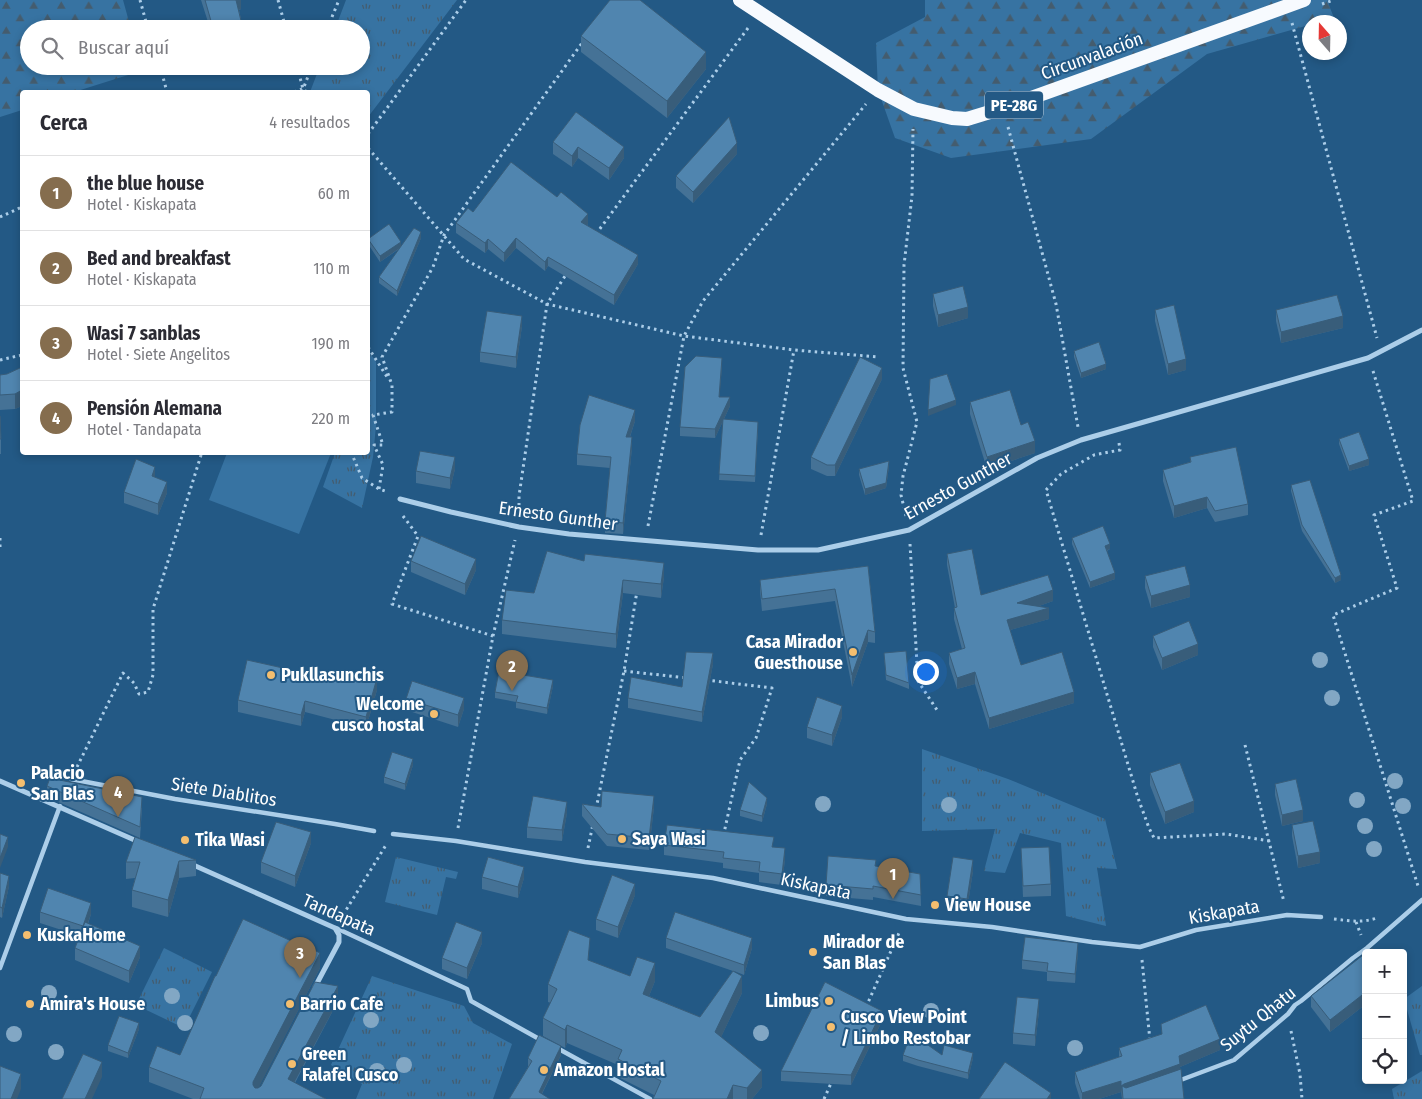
<!DOCTYPE html>
<html lang="es">
<head>
<meta charset="utf-8">
<style>
  :root { --surface:#fff; --page:#f2f2f3; --text:#2b2b33; --muted:#7c7c81; --line:#e1e1e2; --accent:#856d4e }
  body { margin:0; font-family:"Fira Sans Condensed",sans-serif; background:var(--page); color:var(--text) }
  .controls { position:absolute; right:15px; bottom:15px; display:grid; overflow:hidden; border-radius:5px; box-shadow:0 2px 8px #0003 }
  .controls button { width:45px; height:45px; display:grid; place-items:center; padding:0; border:0; border-bottom:1px solid var(--line); background:var(--surface); color:var(--text); font:25px sans-serif }
  .compass { position:absolute; left:1302px; top:15px; width:45px; height:45px; border-radius:50%; background:var(--surface); box-shadow:0 2px 8px #0003; rotate:340deg }
  .you { position:absolute; left:925px; top:671px; width:18px; height:18px; margin:-12px; border:4px solid #fff; border-radius:50%; background:#1a73e8; box-shadow:0 0 0 8px #1a73e833 }
  .badge { display:grid; place-items:center; width:32px; height:32px; border-radius:50%; background:var(--accent); color:#fff; font-size:16px; font-weight:700 }
  .pin { position:absolute; translate:-50% -41px; filter:drop-shadow(0 1px 2px #0008) }
  .pin::after { content:''; position:absolute; top:26px; width:18px; height:15px; background:inherit; clip-path:polygon(0 0,100% 0,50% 100%) }
  .list { margin:0; padding:0; list-style:none }
  h2 { display:flex; justify-content:space-between; align-items:center; height:65px; margin:0; padding:0 20px; font-size:21px }
  h2 small { font-size:16px; font-weight:400; color:var(--muted) }
  .list li { display:grid; grid-template-columns:32px 1fr auto; gap:15px; align-items:center; box-sizing:border-box; height:75px; padding:0 20px; border-top:1px solid var(--line) }
  .list b { display:block; font-size:19px; white-space:nowrap }
  .list p { margin:0; font-size:16px; white-space:nowrap; color:var(--muted) }
  .list em { font-size:16px; font-style:normal; color:var(--muted) }
  .icon { flex:none; width:28px; height:28px; fill:none; stroke:currentColor; stroke-width:2; stroke-linecap:round; stroke-linejoin:round }
  .map { position:relative; flex:none; width:1422px; height:1099px; overflow:hidden }
  .search { position:absolute; background:var(--surface); box-shadow:0 2px 8px #0003; left:20px; top:20px; width:350px; height:55px; display:flex; align-items:center; gap:12px; box-sizing:border-box; padding:0 18px; border-radius:28px; color:var(--muted); font-size:19px }
  .panel { position:absolute; background:var(--surface); box-shadow:0 2px 8px #0003; left:20px; top:90px; width:350px; height:365px; border-radius:5px }
  .map>svg:first-child { display:block }
  .grass { fill:url(#grass-tufts) }
  .forest { fill:url(#forest-firs) }
  .pitch { fill:#3773a2 }
  .lines { fill:none; stroke-linecap:round; stroke-linejoin:round }
  .path { stroke:#accee9; stroke-width:3; stroke-dasharray:2.5 4; stroke-linecap:butt }
  .pedestrian { stroke:#accee9; stroke-width:4.5 }
  .minor { stroke:#accee9; stroke-width:5 }
  .trunk { stroke:#f7fafe; stroke-width:14 }
  .tree { fill:#82a7c4 }
  .wall { fill:#457296 }
  .shaded-wall { fill:#385d7a }
  .building { fill:#5085af; stroke:#385d7a }
  .poi-dot { fill:#f4be6f; stroke:#235985; stroke-width:2 }
  .labels { text-anchor:middle; stroke-width:4; stroke-linejoin:round; paint-order:stroke }
  .shield { fill:#235985; stroke:#bdcdda; stroke-width:1 }
  .shield-label { font-size:16px; font-weight:bold; fill:#fff }
  .street-label { font-size:18px; fill:#fff; stroke:#235985 }
  .poi-label { font-size:18px; font-weight:bold; fill:#fff; stroke:#235985; text-anchor:start }
</style>
</head>
<body>
<div class="map">
<svg width="1422" height="1099" viewBox="0 0 1422 1099">
  <defs>
    <pattern id="grass-tufts" width="24" height="20" patternUnits="userSpaceOnUse" patternTransform="scale(1.25)"><rect width="24" height="20" fill="#3773a2"/><path d="M3 7l-1-3M5 7V3M7 7l1-3M15 17l-1-3M17 17v-4M19 17l1-3" fill="none" stroke="#445c6e"/></pattern>
    <pattern id="forest-firs" width="22" height="20" patternUnits="userSpaceOnUse" patternTransform="scale(1.25)"><rect width="22" height="20" fill="#3773a2"/><path d="M5 1l3.5 6h-7zM16 11l3.5 6h-7z" fill="#445c6e"/></pattern>
  </defs>
  <rect width="100%" height="100%" fill="#235985"/>
  <g class="grass">
    <polygon points="346,0 457,0 368,117 368,92 310,92 320,66 361,66 361,29 335,29"/>
    <polygon points="368,350 376,362 376,425 373,457 362,508 323,487 335,453 368,452"/>
    <polygon points="922,749 1008,779 1105,819 1117,869 1097,868 1106,926 1066,916 1061,843 1020,833 1005,873 984,871 995,829 922,831"/>
    <polygon points="396,857 458,872 456,879 446,877 437,915 385,902"/>
    <polygon points="164,948 212,972 184,1028 136,1005"/>
    <polygon points="372,976 464,1006 473,1023 512,1044 493,1099 356,1099 362,1084 331,1065"/>
    <polygon points="1422,986 1422,1055 1420,1055 1404,999"/>
    <polygon points="1422,1071 1422,1099 1394,1099 1392,1089"/>
  </g>
  <g class="forest">
    <polygon points="0,0 123,0 131,29 29,29 29,66 143,66 144,70 74,92 22,92 22,110 0,117"/>
    <polygon points="925,0 1327,0 1334,18 1318,22 1310,22 1309,25 1207,54 1091,139 951,158 895,138 878,90 876,43 925,17"/>
  </g>
  <polygon class="pitch" points="227,453 331,453 299,534 209,500"/>
  <g class="lines">
    <g class="path">
      <polyline points="140,0 148,29"/>
      <polyline points="278,0 286,29"/>
      <polyline points="1322,4 1334,0"/>
      <polyline points="1292,23 1377,338"/>
      <polyline points="327,29 339,0"/>
      <polyline points="160,66 167,92"/>
      <polyline points="297,66 303,89 307,92"/>
      <polyline points="294,92 302,89"/>
      <polyline points="302,92 312,66"/>
      <polyline points="1008,127 1056,304 1078,427"/>
      <polyline points="368,134 466,0"/>
      <polyline points="368,148 464,259 547,304 684,336 794,350 879,357"/>
      <polyline points="0,217 22,207"/>
      <polyline points="596,234 748,28"/>
      <polyline points="368,347 389,380"/>
      <polyline points="0,360 22,355"/>
      <polyline points="1373,371 1413,501 1374,515 1397,588 1333,615 1418,886"/>
      <polyline points="1119,443 1120,450 1094,455 1061,474 1046,490 1138,798 1149,828 1154,838 1226,834 1270,841"/>
      <polyline points="351,452 362,478 379,489 388,492"/>
      <polyline points="379,489 383,465 374,445 383,445 373,415 392,412 392,385 382,357 433,267 444,235 582,43"/>
      <polyline points="519,512 519,496 547,304 567,273"/>
      <polyline points="403,516 418,536 392,604 493,636"/>
      <polyline points="906,516 901,495 903,476 917,422 903,368 904,265 912,196 913,129"/>
      <polyline points="648,526 684,336 703,301 866,104"/>
      <polyline points="761,535 794,350"/>
      <polyline points="0,538 0,548"/>
      <polyline points="910,544 918,681 937,710"/>
      <polyline points="624,671 687,678"/>
      <polyline points="706,680 772,688 756,738 740,760 724,833"/>
      <polyline points="1245,745 1284,902"/>
      <polyline points="77,767 123,673 134,683 139,694 148,692 153,675 153,609 202,452"/>
      <polyline points="596,809 624,671 637,591"/>
      <polyline points="458,828 493,636 515,540"/>
      <polyline points="588,848 593,824"/>
      <polyline points="343,915 386,845"/>
      <path d="M 1334,919 C 1350,921 1362,923 1377,918"/>
      <polyline points="1356,922 1361,935"/>
      <polyline points="1142,960 1150,1041"/>
      <polyline points="866,1007 899,933"/>
      <polyline points="1291,1031 1300,1074 1302,1099"/>
      <polyline points="824,1099 832,1081"/>
    </g>
    <g class="pedestrian">
      <polyline points="71,779 175,799 335,824 374,831"/>
      <polyline points="393,834 456,841 585,862 713,878 906,919 992,927 1092,942 1140,947 1196,930 1287,915 1321,917"/>
      <polyline points="336,928 467,989 471,1001 541,1040"/>
      <polyline points="0,968 60,806"/>
      <polyline points="557,1048 650,1099"/>
      <polyline points="1178,1081 1234,1060 1288,1014 1295,1005 1301,1001 1353,958 1367,948 1422,900"/>
    </g>
    <g class="minor">
      <polyline points="400,499 451,512 519,527 569,534 758,550 818,550 909,530 1037,458 1081,440 1368,358 1422,330"/>
      <polyline points="0,781 139,842"/>
      <polyline points="191,864 335,928 339,935 339,942 315,987"/>
    </g>
    <polyline class="trunk" points="740,0 878,90 914,109 952,118 967,119 1003,108 1304,0"/>
  </g>
  <g class="tree">
    <circle cx="1320" cy="660" r="8"/>
    <circle cx="1332" cy="698" r="8"/>
    <circle cx="1395" cy="781" r="8"/>
    <circle cx="1357" cy="800" r="8"/>
    <circle cx="823" cy="804" r="8"/>
    <circle cx="949" cy="805" r="8"/>
    <circle cx="1403" cy="806" r="8"/>
    <circle cx="1365" cy="826" r="8"/>
    <circle cx="1374" cy="849" r="8"/>
    <circle cx="49" cy="993" r="8"/>
    <circle cx="172" cy="996" r="8"/>
    <circle cx="931" cy="1011" r="8"/>
    <circle cx="371" cy="1020" r="8"/>
    <circle cx="185" cy="1023" r="8"/>
    <circle cx="761" cy="1033" r="8"/>
    <circle cx="14" cy="1034" r="8"/>
    <circle cx="1075" cy="1048" r="8"/>
    <circle cx="56" cy="1052" r="8"/>
    <circle cx="404" cy="1065" r="8"/>
    <circle cx="377" cy="1071" r="8"/>
  </g>
  <g class="wall">
    <polygon points="201,0 241,0 241,9 239,10 243,29 205,29 205,22 208,22"/>
    <polygon points="581,36 706,69 667,118 581,52"/>
    <polygon points="576,112 624,158 609,180 578,158 572,167 553,154 553,142"/>
    <polygon points="737,154 693,203 676,188 676,176"/>
    <polygon points="473,212 588,224 587,225 638,264 614,305 548,266 545,271 516,248 504,262 488,249 485,253 456,233 456,223"/>
    <polygon points="421,238 397,296 379,283 379,277 399,249 380,262 368,244 368,239 401,246"/>
    <polygon points="933,294 968,318 938,327 933,306"/>
    <polygon points="1155,310 1186,370 1168,375 1155,321"/>
    <polygon points="1276,310 1343,328 1281,343 1276,321"/>
    <polygon points="522,326 516,368 480,362 480,352"/>
    <polygon points="1074,351 1106,369 1081,378 1074,357"/>
    <polygon points="22,367 22,406 15,409 0,410 0,375 7,374"/>
    <polygon points="722,367 719,397 730,406 724,419 758,427 755,482 719,480 723,421 715,438 680,436 680,427"/>
    <polygon points="882,379 835,476 827,476 811,469 811,457"/>
    <polygon points="970,402 1021,425 1035,453 987,469 970,414"/>
    <polygon points="0,416 1,439 1,454 0,454"/>
    <polygon points="635,421 630,437 632,448 623,534 605,533 605,521 610,468 577,465 577,454"/>
    <polygon points="1339,439 1369,465 1349,471 1339,444"/>
    <polygon points="1190,457 1248,504 1248,515 1215,522 1207,508 1174,518 1163,481 1163,470 1190,462"/>
    <polygon points="889,466 886,488 865,495 859,475 859,469"/>
    <polygon points="455,469 450,489 416,483 416,471"/>
    <polygon points="1291,485 1341,580 1335,583 1302,531 1291,491"/>
    <polygon points="124,492 167,493 158,515 124,503"/>
    <polygon points="1072,538 1110,549 1107,551 1115,579 1090,588 1072,544"/>
    <polygon points="947,554 981,595 1053,601 1039,606 1049,619 1010,630 1021,665 1074,703 989,729 975,684 957,689 949,664 949,653 962,649 954,619 954,608 955,608 947,565"/>
    <polygon points="411,561 476,570 465,595 411,572"/>
    <polygon points="584,561 664,577 661,598 623,593 616,648 502,634 502,620 534,593"/>
    <polygon points="868,566 875,632 875,643 868,642 852,687 835,601 762,611 760,591 760,580"/>
    <polygon points="1145,576 1190,597 1151,608 1145,588"/>
    <polygon points="1153,636 1198,655 1162,670 1153,647"/>
    <polygon points="884,653 909,683 909,689 886,680"/>
    <polygon points="713,664 702,722 628,708 628,698 682,687"/>
    <polygon points="553,686 547,714 516,708 516,702 495,698 495,692"/>
    <polygon points="377,690 366,728 305,712 301,726 238,712 238,700"/>
    <polygon points="406,699 464,709 458,727 406,710"/>
    <polygon points="842,717 832,746 807,738 807,727"/>
    <polygon points="413,765 405,790 384,783 384,777"/>
    <polygon points="1150,773 1194,812 1165,824 1150,785"/>
    <polygon points="1275,784 1303,821 1282,826 1275,795"/>
    <polygon points="47,786 142,808 140,838 47,797"/>
    <polygon points="582,804 601,807 654,807 649,850 607,846 582,816"/>
    <polygon points="767,804 762,822 740,816 740,810"/>
    <polygon points="567,813 562,841 527,838 527,827"/>
    <polygon points="1292,825 1320,863 1298,868 1292,836"/>
    <polygon points="311,843 295,887 261,873 261,862"/>
    <polygon points="664,845 774,847 785,859 782,885 759,882 759,873 723,868 723,863 664,855"/>
    <polygon points="1021,848 1051,884 1051,896 1023,897"/>
    <polygon points="196,860 196,876 179,878 168,917 132,907 132,890 135,878 126,879 126,862"/>
    <polygon points="876,866 920,874 921,906 873,897 873,900 826,896 826,885"/>
    <polygon points="973,871 967,910 947,907 947,896"/>
    <polygon points="0,873 9,886 2,918 0,917"/>
    <polygon points="482,877 524,878 518,898 482,889"/>
    <polygon points="635,895 618,938 596,930 596,919"/>
    <polygon points="40,912 91,914 88,924 140,957 129,983 75,960 75,948 80,936 40,923"/>
    <polygon points="666,938 752,948 744,975 734,971 742,993 721,1037 762,1087 752,1099 653,1099 654,1095 618,1077 618,1065 567,1043 565,1048 543,1036 543,1018 551,1003 548,1002 548,984 589,961 630,976 655,981 649,996 700,1017 733,971 666,948"/>
    <polygon points="482,943 467,979 442,969 442,958"/>
    <polygon points="1078,952 1075,983 1047,981 1047,972 1022,969 1022,960"/>
    <polygon points="1366,953 1366,1004 1330,1032 1311,1007 1311,996"/>
    <polygon points="320,968 258,1088 261,1086 338,1001 295,1083 326,1099 193,1099 149,1082 149,1067 180,1055 216,976"/>
    <polygon points="1039,1011 1035,1046 1013,1044 1013,1033"/>
    <polygon points="882,1021 851,1085 781,1081 781,1071"/>
    <polygon points="139,1029 128,1058 108,1051 108,1045"/>
    <polygon points="1119,1048 1220,1050 1180,1067 1184,1099 1122,1099 1121,1092 1099,1099 1080,1099 1075,1083 1075,1072 1119,1057"/>
    <polygon points="561,1055 542,1094 509,1099 528,1067 528,1058"/>
    <polygon points="903,1055 942,1055 973,1058 968,1079 918,1066 903,1061"/>
  </g>
  <g class="shaded-wall">
    <polygon points="236,0 241,0 241,9 236,11"/>
    <polygon points="706,52 706,69 667,118 667,101"/>
    <polygon points="737,143 737,154 693,203 693,192"/>
    <polygon points="578,147 578,158 572,167 572,156"/>
    <polygon points="624,147 624,158 609,180 609,168"/>
    <polygon points="588,214 588,224 581,231 581,222"/>
    <polygon points="421,232 421,238 397,296 397,291"/>
    <polygon points="516,238 516,248 504,262 504,253"/>
    <polygon points="488,239 488,249 485,253 485,243"/>
    <polygon points="401,242 401,247 380,262 380,256"/>
    <polygon points="638,255 638,264 614,305 614,295"/>
    <polygon points="548,257 548,266 545,271 545,262"/>
    <polygon points="968,307 968,318 938,327 938,315"/>
    <polygon points="522,316 522,326 516,368 516,357"/>
    <polygon points="1343,316 1343,328 1281,343 1281,332"/>
    <polygon points="722,358 722,367 719,405 719,397"/>
    <polygon points="1186,359 1186,370 1168,375 1168,364"/>
    <polygon points="1106,364 1106,369 1081,378 1081,373"/>
    <polygon points="882,368 882,379 835,476 835,465"/>
    <polygon points="22,390 22,406 15,409 15,394"/>
    <polygon points="730,397 730,406 715,438 715,429"/>
    <polygon points="956,400 956,405 928,416 928,410"/>
    <polygon points="635,410 635,421 626,448 626,437"/>
    <polygon points="632,437 632,448 623,534 623,523"/>
    <polygon points="1035,441 1035,453 987,469 987,457"/>
    <polygon points="455,457 455,469 450,489 450,478"/>
    <polygon points="1369,459 1369,465 1349,471 1349,466"/>
    <polygon points="889,461 889,466 886,488 865,495 865,489"/>
    <polygon points="155,467 155,478 152,476"/>
    <polygon points="167,482 167,493 158,515 158,504"/>
    <polygon points="1207,497 1207,508 1174,518 1174,506"/>
    <polygon points="1110,544 1110,549 1105,551 1105,546"/>
    <polygon points="476,559 476,570 465,595 465,584"/>
    <polygon points="664,563 664,577 661,598 661,584"/>
    <polygon points="1115,573 1115,579 1090,588 1090,582"/>
    <polygon points="1341,575 1341,580 1335,583 1335,578"/>
    <polygon points="623,580 623,593 616,648 616,634"/>
    <polygon points="1190,585 1190,597 1151,608 1151,596"/>
    <polygon points="1053,590 1053,601 1017,614 1017,603"/>
    <polygon points="1049,608 1049,619 1007,631 1007,620"/>
    <polygon points="868,630 868,642 852,687 852,675"/>
    <polygon points="1198,644 1198,655 1162,670 1162,658"/>
    <polygon points="713,653 713,664 702,722 702,712"/>
    <polygon points="975,672 975,684 957,689 957,678"/>
    <polygon points="377,678 377,690 366,728 366,717"/>
    <polygon points="553,680 553,686 547,714 547,708"/>
    <polygon points="1074,692 1074,703 989,729 989,718"/>
    <polygon points="464,698 464,709 458,727 458,715"/>
    <polygon points="305,701 305,712 301,726 301,715"/>
    <polygon points="842,706 842,717 832,746 832,735"/>
    <polygon points="413,759 413,765 405,790 405,784"/>
    <polygon points="654,796 654,807 649,850 649,838"/>
    <polygon points="767,798 767,804 762,822 762,816"/>
    <polygon points="1194,801 1194,812 1165,824 1165,812"/>
    <polygon points="567,802 567,813 562,841 562,830"/>
    <polygon points="1303,810 1303,821 1282,826 1282,815"/>
    <polygon points="311,832 311,843 295,887 295,876"/>
    <polygon points="8,837 8,847 0,868 0,858"/>
    <polygon points="785,848 785,859 782,885 782,874"/>
    <polygon points="1320,852 1320,863 1298,868 1298,856"/>
    <polygon points="973,860 973,871 967,910 967,899"/>
    <polygon points="179,861 179,878 168,917 168,900"/>
    <polygon points="524,867 524,878 518,898 518,887"/>
    <polygon points="9,876 9,886 2,918 2,908"/>
    <polygon points="635,884 635,895 618,938 618,927"/>
    <polygon points="91,903 91,914 83,937 83,926"/>
    <polygon points="482,932 482,943 467,979 467,968"/>
    <polygon points="752,938 752,948 744,975 744,965"/>
    <polygon points="1078,943 1078,952 1075,983 1075,974"/>
    <polygon points="140,946 140,957 129,983 129,971"/>
    <polygon points="320,953 320,968 253,1099 253,1082"/>
    <polygon points="655,963 655,981 643,1011 643,994"/>
    <polygon points="742,976 742,993 715,1050 715,1032"/>
    <polygon points="338,986 338,1001 288,1094 288,1079"/>
    <polygon points="1366,992 1366,1004 1330,1032 1330,1020"/>
    <polygon points="1039,999 1039,1011 1035,1046 1035,1035"/>
    <polygon points="882,1011 882,1021 851,1085 851,1075"/>
    <polygon points="139,1023 139,1029 128,1058 128,1053"/>
    <polygon points="567,1025 567,1043 565,1048 565,1030"/>
    <polygon points="1220,1039 1220,1050 1180,1067 1180,1075 1124,1095 1122,1086 1121,1098 1121,1086 1124,1084 1179,1056"/>
    <polygon points="561,1046 561,1055 539,1099 539,1092"/>
    <polygon points="973,1053 973,1058 968,1079 968,1073"/>
    <polygon points="102,1062 102,1077 92,1099 85,1099"/>
    <polygon points="762,1070 762,1087 752,1099 747,1099 747,1088"/>
    <polygon points="21,1074 21,1089 17,1099 11,1099"/>
    <polygon points="1121,1081 1121,1092 1099,1099 1082,1099 1082,1093"/>
    <polygon points="733,1085 733,1099 727,1099"/>
    <polygon points="1051,1093 1051,1099 1047,1099"/>
  </g>
  <g class="building">
    <polygon points="205,0 236,0 243,29 207,29 205,22 211,21"/>
    <polygon points="610,0 640,0 706,52 667,101 581,36"/>
    <polygon points="576,112 624,147 609,168 578,147 572,156 553,142"/>
    <polygon points="729,117 737,143 693,192 676,176"/>
    <polygon points="511,162 557,197 561,192 588,214 581,222 638,255 614,295 548,257 545,262 516,238 504,253 488,239 485,243 456,223 468,208 473,212"/>
    <polygon points="389,224 401,242 380,256 368,239"/>
    <polygon points="414,228 421,232 397,291 379,277"/>
    <polygon points="963,286 968,307 938,315 933,294"/>
    <polygon points="1337,295 1343,316 1281,332 1276,310"/>
    <polygon points="1174,305 1186,359 1168,364 1155,310"/>
    <polygon points="487,311 522,316 516,357 480,352"/>
    <polygon points="1099,342 1106,364 1081,373 1074,351"/>
    <polygon points="696,356 722,358 719,397 730,397 715,429 680,427 685,367"/>
    <polygon points="860,357 882,368 835,465 827,465 811,457"/>
    <polygon points="22,367 22,390 15,394 0,395 0,375 7,374"/>
    <polygon points="947,374 956,400 928,410 930,379"/>
    <polygon points="1010,390 1021,425 1028,422 1035,441 987,457 970,402"/>
    <polygon points="589,395 635,410 626,437 632,437 623,523 605,521 611,457 577,454 580,425"/>
    <polygon points="0,416 1,439 0,439"/>
    <polygon points="723,419 758,422 755,476 719,474"/>
    <polygon points="1359,432 1369,459 1349,466 1339,439"/>
    <polygon points="1236,447 1248,504 1215,511 1207,497 1174,506 1163,470 1191,462 1190,457"/>
    <polygon points="420,451 455,457 450,478 416,471"/>
    <polygon points="136,459 155,467 152,476 167,482 158,504 124,492"/>
    <polygon points="889,461 886,483 865,489 859,469"/>
    <polygon points="1310,480 1341,575 1335,578 1302,525 1291,485"/>
    <polygon points="1103,526 1110,544 1105,546 1115,573 1090,582 1072,538"/>
    <polygon points="421,536 476,559 465,584 411,561"/>
    <polygon points="972,549 981,595 1048,575 1053,590 1017,603 1049,608 1007,620 1021,665 1062,652 1074,692 989,718 975,672 957,678 949,653 965,648 954,608 957,607 947,554"/>
    <polygon points="547,551 584,561 585,554 664,563 661,584 623,580 616,634 502,620 506,590 534,593"/>
    <polygon points="868,566 875,632 868,630 852,675 835,589 762,599 760,580"/>
    <polygon points="1185,566 1190,585 1151,596 1145,576"/>
    <polygon points="1189,621 1198,644 1162,658 1153,636"/>
    <polygon points="906,651 909,683 886,675 884,653"/>
    <polygon points="686,652 713,653 702,712 628,698 631,677 682,687"/>
    <polygon points="247,660 341,681 344,670 377,678 366,717 305,701 301,715 238,700"/>
    <polygon points="499,671 553,680 547,708 516,702 518,696 495,692"/>
    <polygon points="412,681 464,698 458,715 406,699"/>
    <polygon points="817,697 842,706 832,735 807,727"/>
    <polygon points="392,752 413,759 405,784 384,777"/>
    <polygon points="1180,763 1194,801 1165,812 1150,773"/>
    <polygon points="50,778 142,797 140,827 47,786"/>
    <polygon points="1296,779 1303,810 1282,815 1275,784"/>
    <polygon points="749,782 767,798 762,816 740,810"/>
    <polygon points="602,791 654,796 649,838 607,834 582,804 601,807"/>
    <polygon points="533,796 567,802 562,830 527,827"/>
    <polygon points="1313,821 1320,852 1298,856 1292,825"/>
    <polygon points="276,822 311,832 295,876 261,862"/>
    <polygon points="667,825 774,837 772,847 785,848 782,874 759,871 760,862 723,858 724,852 664,845"/>
    <polygon points="0,834 8,837 0,858"/>
    <polygon points="135,837 196,860 179,861 168,900 132,890 140,862 126,862"/>
    <polygon points="1049,847 1051,884 1023,886 1021,848"/>
    <polygon points="828,856 876,860 875,866 920,874 921,895 873,886 873,889 826,885"/>
    <polygon points="488,857 524,867 518,887 482,877"/>
    <polygon points="953,857 973,860 967,899 947,896"/>
    <polygon points="0,873 9,876 2,908 0,907"/>
    <polygon points="612,875 635,884 618,927 596,919"/>
    <polygon points="48,888 91,903 83,926 40,912"/>
    <polygon points="675,912 752,938 744,965 666,938"/>
    <polygon points="243,919 298,944 299,942 320,953 253,1082 253,1085 255,1088 258,1088 261,1086 315,982 338,986 288,1079 326,1099 200,1099 204,1088 149,1067 157,1046 180,1055 215,976 216,976"/>
    <polygon points="85,922 140,946 129,971 75,948"/>
    <polygon points="456,922 482,932 467,968 442,958"/>
    <polygon points="569,930 590,938 588,960 630,976 637,957 655,963 643,994 700,1017 733,971 742,976 715,1032 762,1070 747,1088 733,1085 727,1099 653,1099 661,1081 618,1059 622,1050 567,1025 565,1030 543,1018 557,989 548,984"/>
    <polygon points="1025,937 1078,943 1075,974 1047,971 1048,963 1022,960"/>
    <polygon points="1372,948 1375,953 1366,953 1366,992 1330,1020 1311,996"/>
    <polygon points="825,982 882,1011 851,1075 781,1071"/>
    <polygon points="1017,997 1039,999 1035,1035 1013,1033"/>
    <polygon points="1206,1005 1220,1039 1179,1056 1180,1064 1124,1084 1121,1086 1121,1081 1082,1093 1075,1072 1122,1056 1119,1048 1162,1034 1161,1024"/>
    <polygon points="119,1016 139,1023 128,1053 108,1045"/>
    <polygon points="911,1033 942,1055 944,1045 973,1053 968,1073 918,1060 903,1055"/>
    <polygon points="539,1035 561,1046 539,1092 550,1099 509,1099 532,1061 528,1058"/>
    <polygon points="83,1054 102,1062 85,1099 62,1099"/>
    <polygon points="1005,1062 1051,1093 1047,1099 979,1099"/>
    <polygon points="0,1066 21,1074 11,1099 0,1099"/>
    <polygon points="1181,1069 1184,1099 1123,1099 1122,1086 1126,1088"/>
  </g>
  <g class="poi-dot">
    <circle cx="853" cy="652" r="5"/>
    <circle cx="271" cy="675" r="5"/>
    <circle cx="434" cy="714" r="5"/>
    <circle cx="21" cy="783" r="5"/>
    <circle cx="622" cy="839" r="5"/>
    <circle cx="185" cy="840" r="5"/>
    <circle cx="935" cy="905" r="5"/>
    <circle cx="27" cy="935" r="5"/>
    <circle cx="813" cy="952" r="5"/>
    <circle cx="829" cy="1001" r="5"/>
    <circle cx="30" cy="1004" r="5"/>
    <circle cx="290" cy="1004" r="5"/>
    <circle cx="831" cy="1027" r="5"/>
    <circle cx="292" cy="1064" r="5"/>
    <circle cx="544" cy="1070" r="5"/>
  </g>
  <g class="labels">
    <rect class="shield" x="985" y="91.5" width="58" height="27" rx="4"/>
    <g class="shield-label">
      <text x="1014" y="111">PE-28G</text>
    </g>
    <g class="street-label">
      <text transform="translate(1092 56) rotate(-20)" y="6">Circunvalación</text>
      <text transform="translate(958 486) rotate(-29)" y="6">Ernesto Gunther</text>
      <text transform="translate(558 516) rotate(8)" y="6">Ernesto Gunther</text>
      <text transform="translate(224 792) rotate(9)" y="6">Siete Diablitos</text>
      <text transform="translate(816 886) rotate(12)" y="6">Kiskapata</text>
      <text transform="translate(1224 912) rotate(-10)" y="6">Kiskapata</text>
      <text transform="translate(339 915) rotate(24)" y="6">Tandapata</text>
      <text transform="translate(1258 1019) rotate(-39)" y="6">Suytu Qhatu</text>
    </g>
    <g class="poi-label">
      <text x="843" y="648" text-anchor="end">Casa Mirador<tspan x="843" dy="21">Guesthouse</tspan></text>
      <text x="281" y="681">Pukllasunchis</text>
      <text x="424" y="710" text-anchor="end">Welcome<tspan x="424" dy="21">cusco hostal</tspan></text>
      <text x="31" y="779">Palacio<tspan x="31" dy="21">San Blas</tspan></text>
      <text x="632" y="845">Saya Wasi</text>
      <text x="195" y="846">Tika Wasi</text>
      <text x="945" y="911">View House</text>
      <text x="37" y="941">KuskaHome</text>
      <text x="823" y="948">Mirador de<tspan x="823" dy="21">San Blas</tspan></text>
      <text x="819" y="1007" text-anchor="end">Limbus</text>
      <text x="40" y="1010">Amira's House</text>
      <text x="300" y="1010">Barrio Cafe</text>
      <text x="841" y="1023">Cusco View Point<tspan x="841" dy="21">/ Limbo Restobar</tspan></text>
      <text x="302" y="1060">Green<tspan x="302" dy="21">Falafel Cusco</tspan></text>
      <text x="554" y="1076">Amazon Hostal</text>
    </g>
  </g>
</svg>
<div class="controls">
<button>+</button>
<button>−</button>
<button><svg class="icon" aria-label="locate" viewBox="0 0 24 24"><circle cx="12" cy="12" r="6"/><path d="M12 2v4M12 18v4M2 12h4M18 12h4"/></svg></button>
</div>
<svg class="compass" viewBox="-18 -18 36 36"><path d="M0-13l5 13h-10z" fill="#e53935"/><path d="M0 13l5-13h-10z" fill="#7c7c81"/></svg>
<div class="you"></div>
<div class="pin badge" style="left:893px;top:899px">1</div>
<div class="pin badge" style="left:512px;top:691px">2</div>
<div class="pin badge" style="left:300px;top:978px">3</div>
<div class="pin badge" style="left:118px;top:817px">4</div>
<div class="search"><svg class="icon" aria-label="search" viewBox="0 0 24 24"><circle cx="10" cy="10" r="6"/><path d="M15 15l6 6"/></svg>Buscar aquí</div>
<section class="panel">
<h2>Cerca<small>4 resultados</small></h2>
<ul class="list">
<li><span class="badge">1</span><div><b>the blue house</b><p>Hotel · Kiskapata</p></div><em>60 m</em></li>
<li><span class="badge">2</span><div><b>Bed and breakfast</b><p>Hotel · Kiskapata</p></div><em>110 m</em></li>
<li><span class="badge">3</span><div><b>Wasi 7 sanblas</b><p>Hotel · Siete Angelitos</p></div><em>190 m</em></li>
<li><span class="badge">4</span><div><b>Pensión Alemana</b><p>Hotel · Tandapata</p></div><em>220 m</em></li>
</ul>
</section>
</div>
</body>
</html>
